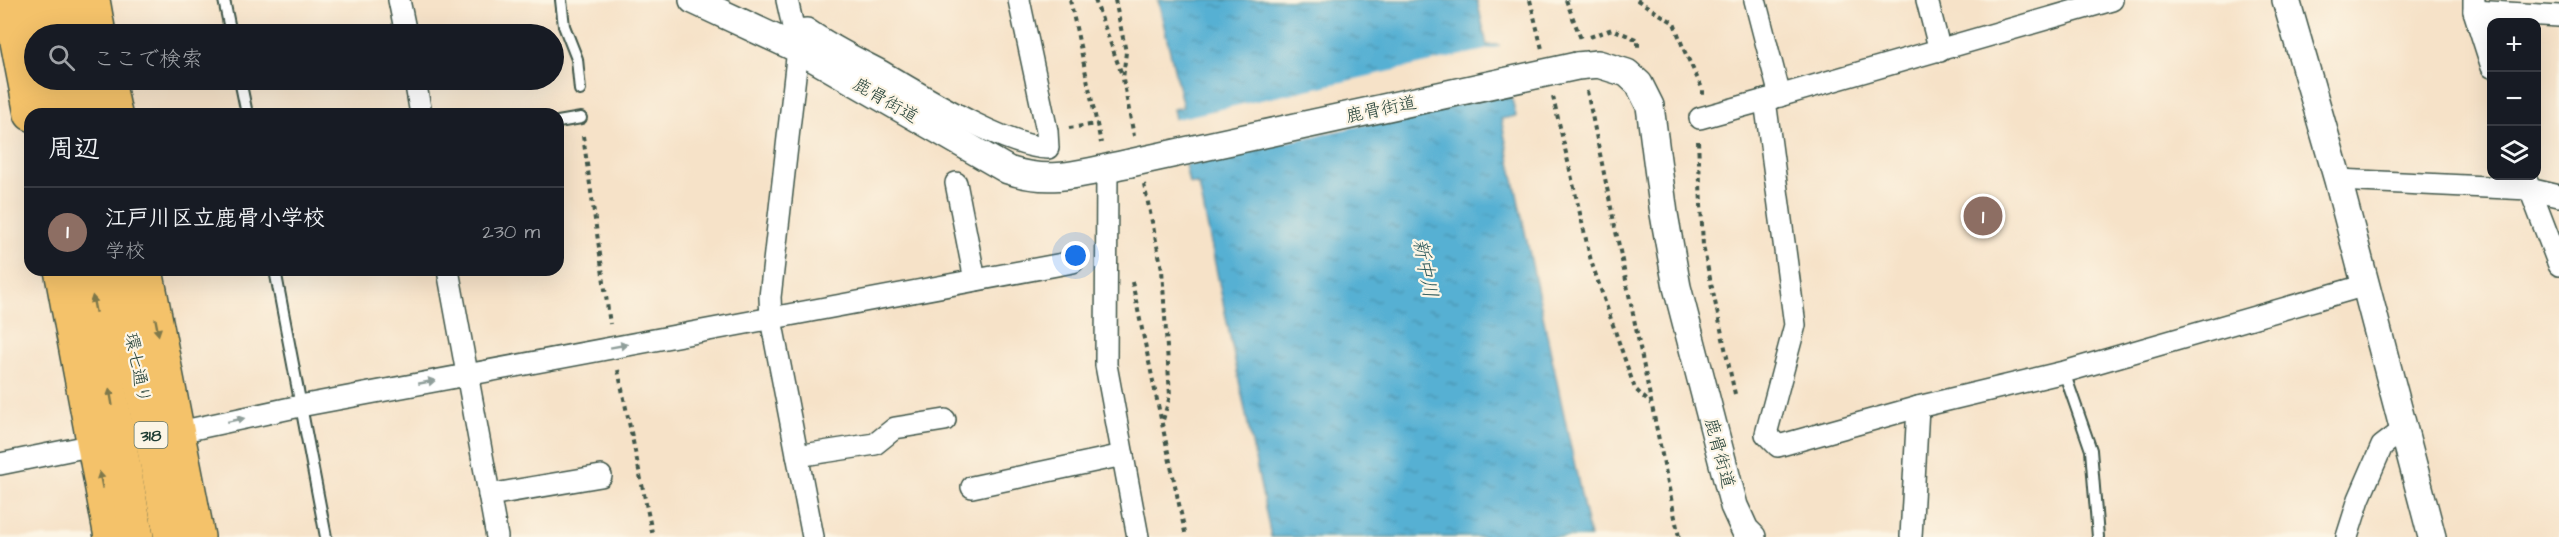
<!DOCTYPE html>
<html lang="ja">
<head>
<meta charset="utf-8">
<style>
  :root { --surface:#171b24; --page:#242831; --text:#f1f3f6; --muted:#9ea1a6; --line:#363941; --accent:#d690ce }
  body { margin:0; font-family:"Architects Daughter","Klee One",sans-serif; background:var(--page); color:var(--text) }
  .controls { position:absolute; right:18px; top:18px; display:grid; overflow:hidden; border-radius:12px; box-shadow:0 6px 24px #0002 }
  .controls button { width:54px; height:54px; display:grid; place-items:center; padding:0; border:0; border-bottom:2px solid var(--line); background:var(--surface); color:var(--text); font:30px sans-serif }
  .you { position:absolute; left:1076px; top:256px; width:21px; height:21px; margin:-15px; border:4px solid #fff; border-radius:50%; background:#1a73e8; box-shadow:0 0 0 9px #1a73e833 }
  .badge { display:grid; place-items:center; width:39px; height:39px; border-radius:50%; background:var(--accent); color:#fff; font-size:20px; font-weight:700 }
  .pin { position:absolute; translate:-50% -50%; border:3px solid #fff; box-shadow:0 2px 6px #0006 }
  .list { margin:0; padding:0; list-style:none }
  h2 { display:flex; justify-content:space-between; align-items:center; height:78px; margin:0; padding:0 24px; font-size:26px }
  h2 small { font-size:20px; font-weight:400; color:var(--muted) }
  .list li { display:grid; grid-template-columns:39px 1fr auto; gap:18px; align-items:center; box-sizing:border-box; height:90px; padding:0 24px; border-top:2px solid var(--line) }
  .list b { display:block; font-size:22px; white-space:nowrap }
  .list p { margin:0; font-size:20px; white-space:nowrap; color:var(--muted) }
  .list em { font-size:20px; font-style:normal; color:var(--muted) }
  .icon { flex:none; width:33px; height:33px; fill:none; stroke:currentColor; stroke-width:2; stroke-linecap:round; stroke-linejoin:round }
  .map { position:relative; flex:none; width:2559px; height:537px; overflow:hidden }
  .search { position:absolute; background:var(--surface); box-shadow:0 6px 24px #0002; left:24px; top:24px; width:540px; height:66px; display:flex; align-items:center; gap:15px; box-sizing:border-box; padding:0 21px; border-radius:33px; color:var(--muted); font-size:22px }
  .panel { position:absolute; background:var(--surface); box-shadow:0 6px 24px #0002; left:24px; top:108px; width:540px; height:168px; border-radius:18px }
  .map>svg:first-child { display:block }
  .water { fill:url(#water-ripples); stroke:#3a7684; stroke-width:1.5 }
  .pier { fill:#f6e2c8 }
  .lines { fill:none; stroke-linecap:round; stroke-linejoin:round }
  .service-casing { stroke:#3f564a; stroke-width:14 }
  .minor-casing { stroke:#3f564a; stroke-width:24 }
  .tertiary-casing { stroke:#3f564a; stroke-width:30 }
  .primary-casing { stroke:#3f564a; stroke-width:36 }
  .path { stroke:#3f564a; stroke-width:4; stroke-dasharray:4.5 4.5; stroke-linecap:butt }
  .service { stroke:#fff; stroke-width:10 }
  .minor { stroke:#fff; stroke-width:21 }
  .tertiary { stroke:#fff; stroke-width:27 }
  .primary { stroke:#f4c26a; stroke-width:33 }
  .tertiary-bridge-casing { stroke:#3f564a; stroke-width:30; stroke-linecap:butt }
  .tertiary-bridge { stroke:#fff; stroke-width:27 }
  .oneway { fill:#7f794c }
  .oneway2 { fill:#8f9e9a }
  .labels { text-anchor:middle; stroke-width:4.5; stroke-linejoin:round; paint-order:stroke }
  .shield { fill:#fcf5e5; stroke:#617469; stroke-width:1.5 }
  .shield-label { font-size:16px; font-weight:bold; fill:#1f3d34 }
  .street-label { font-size:18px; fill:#1f3d34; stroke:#fcf5e5 }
  .water-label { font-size:20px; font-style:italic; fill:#2d5a5c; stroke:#fcf5e5 }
</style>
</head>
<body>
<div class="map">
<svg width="2559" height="537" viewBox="0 0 2559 537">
  <defs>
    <pattern id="water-ripples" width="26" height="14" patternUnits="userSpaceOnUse" patternTransform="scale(1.5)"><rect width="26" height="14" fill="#56b0d3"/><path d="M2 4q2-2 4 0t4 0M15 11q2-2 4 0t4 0" fill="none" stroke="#4790ac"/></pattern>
  </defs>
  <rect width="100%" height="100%" fill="#fcf5e5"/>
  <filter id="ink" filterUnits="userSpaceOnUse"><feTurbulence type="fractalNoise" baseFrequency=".0167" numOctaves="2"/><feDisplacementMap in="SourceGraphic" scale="12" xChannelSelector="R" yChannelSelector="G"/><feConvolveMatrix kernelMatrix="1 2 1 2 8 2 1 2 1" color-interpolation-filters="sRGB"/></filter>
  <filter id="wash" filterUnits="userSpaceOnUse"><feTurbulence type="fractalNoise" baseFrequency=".008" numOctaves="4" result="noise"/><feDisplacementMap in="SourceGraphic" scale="24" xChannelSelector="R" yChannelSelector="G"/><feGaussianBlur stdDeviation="1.35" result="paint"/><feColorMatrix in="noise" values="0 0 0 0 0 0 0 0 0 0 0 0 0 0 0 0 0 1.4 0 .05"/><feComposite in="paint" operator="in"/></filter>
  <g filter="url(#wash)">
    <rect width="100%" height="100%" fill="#f6e2c8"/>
    <polygon class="water" points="1158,0 1477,0 1487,45 1499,45 1516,116 1501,119 1590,537 1271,537 1199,185 1189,183 1173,109 1183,107"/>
    <polygon class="pier" points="1503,46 1513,92 1182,165 1172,120"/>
  </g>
  <g filter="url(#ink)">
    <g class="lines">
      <g class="service-casing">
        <g id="service">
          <polyline points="224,0 231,34"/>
          <polyline points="561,0 564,26 577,59 580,90"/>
          <polyline points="240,80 247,114"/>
          <polyline points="558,122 581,118"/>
          <polyline points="275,270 326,537"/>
          <polyline points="2064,372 2091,450 2098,537"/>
        </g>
      </g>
      <g class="minor-casing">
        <g id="minor">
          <polyline points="399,0 406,34"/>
          <polyline points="787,0 798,49 770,297 771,319 813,537"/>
          <polyline points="1755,0 1780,96"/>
          <polyline points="1927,0 1940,51"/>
          <polyline points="2112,0 1765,100 1795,325 1766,434 1778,446 1918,407 2064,372 2366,285"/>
          <polyline points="2474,0 2474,11 2492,67"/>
          <polyline points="2474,11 2559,16"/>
          <path d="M 794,30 L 807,29 C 830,45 854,57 879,70 C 919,93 1004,147 1048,148 L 1047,131 L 1019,0"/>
          <polyline points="415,80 421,114"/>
          <polyline points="1700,118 1765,100"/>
          <polyline points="1107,168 1106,365 1138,537"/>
          <polyline points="2526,179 2559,265"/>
          <polyline points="2338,180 2529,189 2559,196"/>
          <polyline points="956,183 975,280"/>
          <polyline points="448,270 497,537"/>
          <polyline points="179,432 300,406 1073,262"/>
          <polyline points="797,456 875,444 895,428 945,420"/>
          <polyline points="0,464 94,445"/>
          <polyline points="972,487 1123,455"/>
          <polyline points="489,495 601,476"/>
          <polyline points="1911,537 1918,407"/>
          <polyline points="2347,537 2359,499 2382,446 2403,430"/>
        </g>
      </g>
      <g class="tertiary-casing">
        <g id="tertiary">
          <path d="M 693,0 L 798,49 L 1008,170 C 1053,185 1085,172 1130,163"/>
          <polyline points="2286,0 2338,180 2432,537"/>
          <polyline points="1577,66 1598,64 1627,73 1639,84 1650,106 1664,214 1677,287 1734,506 1745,530 1752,537"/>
        </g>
      </g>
      <g class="primary-casing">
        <g id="primary">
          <polyline points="9,0 31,114"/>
          <polyline points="35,0 42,34"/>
          <polyline points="67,0 73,34"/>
          <polyline points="93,0 99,34"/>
          <polyline points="51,80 57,114"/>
          <polyline points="82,80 89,114"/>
          <polyline points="108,80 115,114"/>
          <polyline points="61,270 111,537"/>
          <polyline points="87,270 137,537"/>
          <polyline points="119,270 171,537"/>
          <polyline points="146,270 198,537"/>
        </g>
      </g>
      <g class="path">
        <polyline points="1070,0 1101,143"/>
        <polyline points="1095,0 1122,75"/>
        <polyline points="1115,0 1126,52 1123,79 1134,136"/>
        <polyline points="1530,0 1542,49"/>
        <polyline points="1566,0 1581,39"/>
        <polyline points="1637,0 1674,23 1684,50 1703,90 1703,95"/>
        <polyline points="1590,37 1612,29 1638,40 1638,50"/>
        <polyline points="1587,91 1679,537"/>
        <polyline points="1553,97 1591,261 1635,389 1651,404"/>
        <polyline points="1069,128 1097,124"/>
        <polyline points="583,136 610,324"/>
        <polyline points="1698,141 1703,246 1735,394"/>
        <polyline points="1144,184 1162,269 1170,396 1163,420"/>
        <polyline points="1132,282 1186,537"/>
        <polyline points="618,370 653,537"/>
      </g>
      <use href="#service" class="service"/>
      <use href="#minor" class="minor"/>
      <use href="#tertiary" class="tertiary"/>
      <use href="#primary" class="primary"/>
      <g class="tertiary-bridge-casing">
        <polyline id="tertiary-bridge" points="1130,163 1577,66"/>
      </g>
      <use href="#tertiary-bridge" class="tertiary-bridge"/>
    </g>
    <defs><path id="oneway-solid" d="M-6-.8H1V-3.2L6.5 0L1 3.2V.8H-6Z" transform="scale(1.5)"/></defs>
    <g class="oneway">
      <use href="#oneway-solid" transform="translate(94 304) rotate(-101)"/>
      <use href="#oneway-solid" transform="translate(157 327) rotate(79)"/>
      <use href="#oneway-solid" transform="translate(111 397) rotate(-100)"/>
      <use href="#oneway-solid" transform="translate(101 480) rotate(-101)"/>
    </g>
    <g class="oneway2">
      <use href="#oneway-solid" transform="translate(619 346) rotate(-10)"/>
      <use href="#oneway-solid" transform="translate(427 382) rotate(-11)"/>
      <use href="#oneway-solid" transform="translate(236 420) rotate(-12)"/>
    </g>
  </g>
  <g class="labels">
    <rect class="shield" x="134.5" y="422" width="33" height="26" rx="4.5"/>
    <g class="shield-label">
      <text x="151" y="441">318</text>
    </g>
    <g class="street-label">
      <text transform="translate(886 100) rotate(30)" y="6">鹿骨街道</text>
      <text transform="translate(1381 109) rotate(-12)" y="6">鹿骨街道</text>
      <text transform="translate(138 368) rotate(79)" y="6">環七通り</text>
      <text transform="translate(1720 453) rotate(75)" y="6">鹿骨街道</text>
    </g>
    <g class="water-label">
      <text transform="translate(1426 268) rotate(79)" y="7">新中川</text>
    </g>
  </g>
</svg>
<div class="controls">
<button>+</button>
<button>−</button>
<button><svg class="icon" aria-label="layers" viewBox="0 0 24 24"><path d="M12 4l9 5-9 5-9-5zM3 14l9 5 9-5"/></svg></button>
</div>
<div class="you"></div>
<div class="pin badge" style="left:1983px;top:216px;background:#8d6e63">1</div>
<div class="search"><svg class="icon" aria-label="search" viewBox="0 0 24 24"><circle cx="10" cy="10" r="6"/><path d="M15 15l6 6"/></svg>ここで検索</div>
<section class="panel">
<h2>周辺<small></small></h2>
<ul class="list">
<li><span class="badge" style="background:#8d6e63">1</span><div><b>江戸川区立鹿骨小学校</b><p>学校</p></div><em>230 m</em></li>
</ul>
</section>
</div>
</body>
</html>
